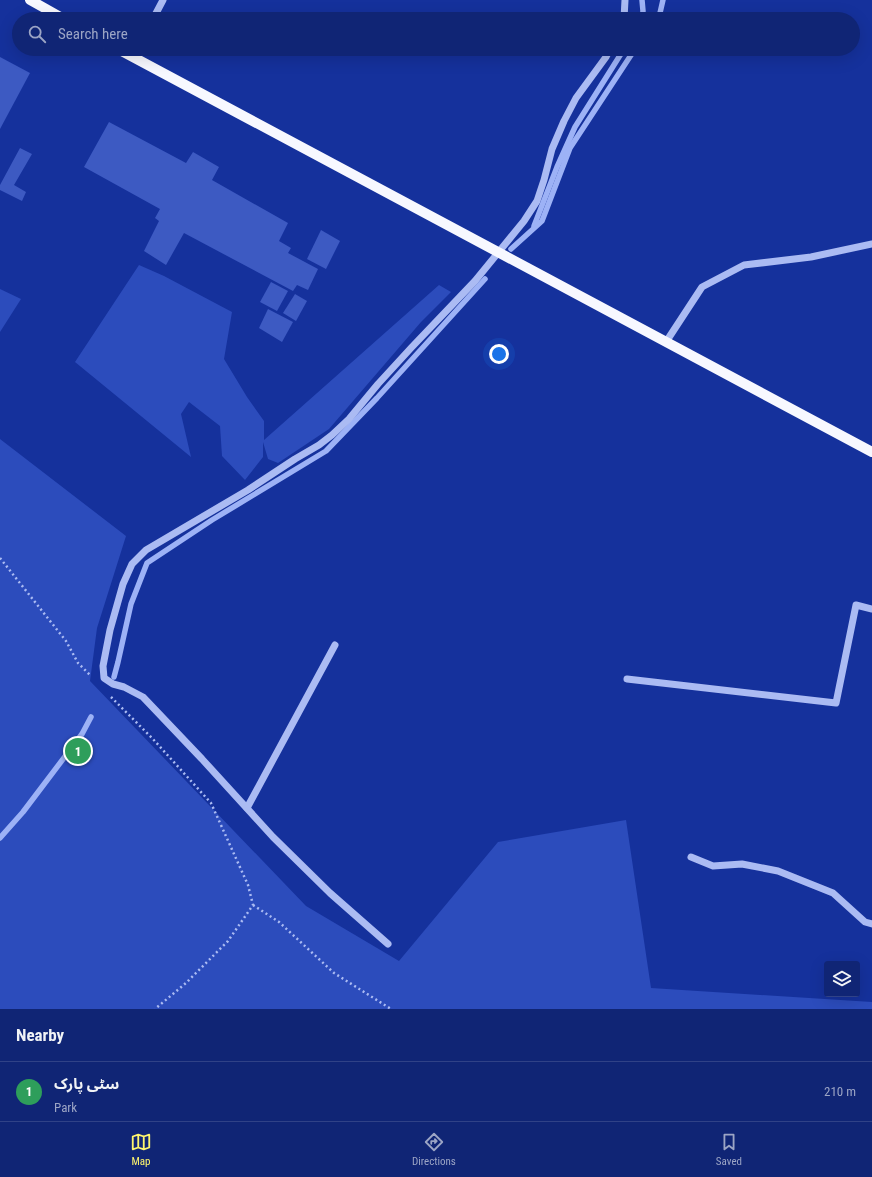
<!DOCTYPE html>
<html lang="en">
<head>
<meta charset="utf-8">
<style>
  :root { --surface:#102575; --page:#192d7a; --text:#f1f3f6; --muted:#9ca5c5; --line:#304287; --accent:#fff66d }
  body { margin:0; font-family:"Roboto Condensed","Noto Sans Arabic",sans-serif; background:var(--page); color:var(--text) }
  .controls { position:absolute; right:12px; bottom:12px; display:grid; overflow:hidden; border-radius:4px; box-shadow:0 4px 16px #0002 }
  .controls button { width:36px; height:36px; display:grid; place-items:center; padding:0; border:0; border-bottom:1px solid var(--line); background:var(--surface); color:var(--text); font:20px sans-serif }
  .you { position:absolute; left:499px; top:354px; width:14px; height:14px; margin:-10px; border:3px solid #fff; border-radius:50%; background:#1a73e8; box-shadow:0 0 0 6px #1a73e833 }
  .badge { display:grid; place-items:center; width:26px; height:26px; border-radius:50%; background:var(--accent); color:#fff; font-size:13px; font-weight:700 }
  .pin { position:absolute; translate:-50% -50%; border:2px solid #fff; box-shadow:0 1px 4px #0006 }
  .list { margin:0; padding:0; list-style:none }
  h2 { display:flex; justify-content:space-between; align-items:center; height:52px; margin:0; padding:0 16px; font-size:17px }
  h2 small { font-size:13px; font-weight:400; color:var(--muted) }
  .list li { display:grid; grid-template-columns:26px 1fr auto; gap:12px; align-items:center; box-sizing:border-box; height:60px; padding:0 16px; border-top:1px solid var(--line) }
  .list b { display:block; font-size:15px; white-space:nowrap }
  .list p { margin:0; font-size:13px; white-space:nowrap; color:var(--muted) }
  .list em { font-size:13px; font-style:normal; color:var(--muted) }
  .icon { flex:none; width:22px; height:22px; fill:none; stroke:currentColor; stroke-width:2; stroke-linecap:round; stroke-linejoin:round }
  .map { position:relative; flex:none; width:872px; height:1009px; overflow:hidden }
  .search { position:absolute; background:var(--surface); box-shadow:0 4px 16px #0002; left:12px; right:12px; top:12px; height:44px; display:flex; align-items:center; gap:10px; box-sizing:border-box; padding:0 14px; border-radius:22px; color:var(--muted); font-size:15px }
  .sheet { height:112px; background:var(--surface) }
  nav { display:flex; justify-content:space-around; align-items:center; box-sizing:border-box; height:56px; border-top:1px solid var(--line); background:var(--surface); font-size:11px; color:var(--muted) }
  nav a { display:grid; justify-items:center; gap:2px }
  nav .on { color:var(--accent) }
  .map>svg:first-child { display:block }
  .green { fill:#2c4cbc }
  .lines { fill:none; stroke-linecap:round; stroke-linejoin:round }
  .stream { stroke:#9db2f6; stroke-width:5.5 }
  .building { fill:#3d5ac2 }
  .path { stroke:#abbbf3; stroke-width:2.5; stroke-dasharray:2 3; stroke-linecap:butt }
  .minor { stroke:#abbbf3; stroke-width:7 }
  .major { stroke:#f7f8ff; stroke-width:10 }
</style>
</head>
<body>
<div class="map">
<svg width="872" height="1009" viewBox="0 0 872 1009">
  <rect width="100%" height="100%" fill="#15319c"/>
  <g class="green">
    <polygon points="139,265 164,276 232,312 224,359 247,397 264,421 264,440 439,285 451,292 421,322 329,429 278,463 268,459 263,442 263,457 245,480 222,456 220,426 189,402 181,414 191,457 75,362"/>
    <polygon points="0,289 21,299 0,332"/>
    <polygon points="0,439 126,536 97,628 90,681 306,906 399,961 498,842 626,820 651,988 872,1002 872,1009 0,1009"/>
  </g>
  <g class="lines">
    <g class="stream">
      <polyline points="642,0 643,11 642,19"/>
      <polyline points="655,19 660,13 663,0"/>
      <polyline points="534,226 557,167 575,127 624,49"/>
      <polyline points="511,249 542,221 570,148 635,49"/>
      <polyline points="114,677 118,662 131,604 147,563 212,520 326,451 377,398 485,279"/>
      <polyline points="0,838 23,812 82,734 91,717"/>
    </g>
  </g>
  <g class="building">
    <polygon points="0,57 30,73 0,129"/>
    <polygon points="109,122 186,163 193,152 219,167 212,180 288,223 279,241 291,248 288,253 318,269 308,290 297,285 293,291 184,233 166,265 144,251 159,221 155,218 160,209 84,167"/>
    <polygon points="20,148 32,154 14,185 26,192 22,201 0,190 0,185"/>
    <polygon points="321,230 340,241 326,269 307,259"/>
    <polygon points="271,282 288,291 277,311 260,302"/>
    <polygon points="295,294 307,301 296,321 283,313"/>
    <polygon points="268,309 293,322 282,342 259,328"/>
  </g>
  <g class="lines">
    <g class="path">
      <polyline points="0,558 66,641 78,663 91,676"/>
      <polyline points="111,697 152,738 211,803 248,885 253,905 228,941 186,983 155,1009"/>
      <polyline points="253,905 279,922 334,973 391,1009"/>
    </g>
    <g class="minor">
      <polyline points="153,19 163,0"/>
      <polyline points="624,19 625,0"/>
      <polyline points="132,57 136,49"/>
      <polyline points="666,342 702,287 744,265 811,257 872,244"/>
      <polyline points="627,679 836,703 856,605 872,609"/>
      <polyline points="247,808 335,645"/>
      <polyline points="691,857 713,866 742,864 778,871 833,893 865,922 872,924"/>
      <polyline points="388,944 330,893 273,837 202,759 143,697 124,687 113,684 104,678 103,666 110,630 123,584 132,564 146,550 248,490 295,459 319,445 332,435 349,419 378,384 411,348 475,281 524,221 537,201 544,180 552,149 564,121 576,98 606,57 610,49"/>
    </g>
    <g class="major">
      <polyline points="30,0 64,19"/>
      <polyline points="118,49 872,452"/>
    </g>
  </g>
</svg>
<div class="controls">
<button><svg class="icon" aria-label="layers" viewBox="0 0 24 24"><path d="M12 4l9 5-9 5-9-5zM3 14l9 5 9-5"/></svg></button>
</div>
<div class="you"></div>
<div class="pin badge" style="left:78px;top:751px;background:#2e9e5b">1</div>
<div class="search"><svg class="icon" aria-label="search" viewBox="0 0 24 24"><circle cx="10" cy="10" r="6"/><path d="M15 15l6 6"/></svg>Search here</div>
</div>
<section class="sheet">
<h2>Nearby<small></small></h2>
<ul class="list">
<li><span class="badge" style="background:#2e9e5b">1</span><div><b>سٹی پارک</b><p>Park</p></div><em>210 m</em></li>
</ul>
</section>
<nav>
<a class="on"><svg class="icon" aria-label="map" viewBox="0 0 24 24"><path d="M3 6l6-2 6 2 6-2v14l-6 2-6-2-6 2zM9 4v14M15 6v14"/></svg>Map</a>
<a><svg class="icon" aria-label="directions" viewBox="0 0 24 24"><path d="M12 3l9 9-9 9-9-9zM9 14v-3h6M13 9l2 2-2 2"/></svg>Directions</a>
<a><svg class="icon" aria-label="saved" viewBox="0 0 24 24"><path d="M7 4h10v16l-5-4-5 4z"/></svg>Saved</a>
</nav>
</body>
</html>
